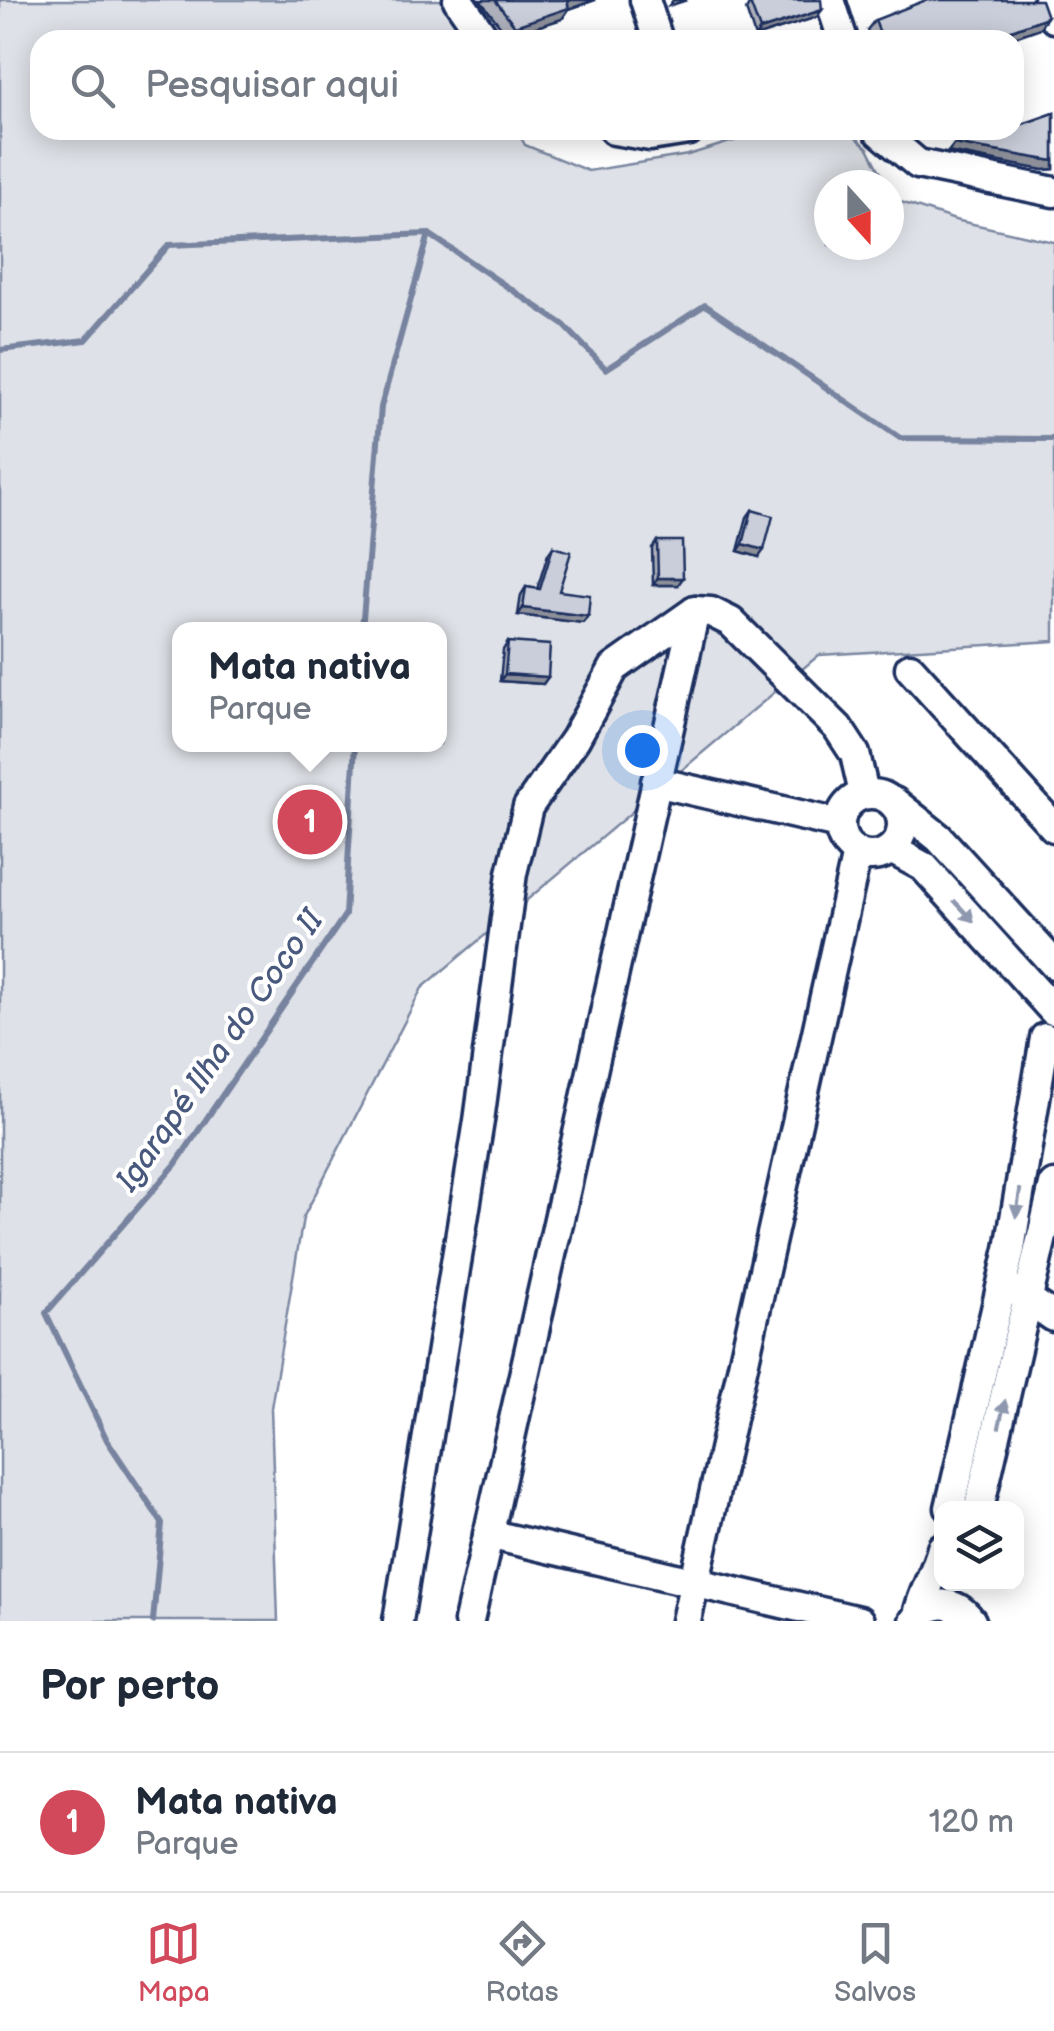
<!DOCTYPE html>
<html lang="pt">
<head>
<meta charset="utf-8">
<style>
  :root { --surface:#fff; --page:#f6f6f7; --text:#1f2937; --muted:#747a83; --line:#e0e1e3; --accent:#d1495b }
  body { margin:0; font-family:"Balsamiq Sans",sans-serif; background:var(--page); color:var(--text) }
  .controls { position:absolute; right:30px; bottom:30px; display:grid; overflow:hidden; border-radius:20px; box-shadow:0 5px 25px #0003 }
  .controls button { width:90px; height:90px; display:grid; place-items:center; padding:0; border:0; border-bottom:2px solid var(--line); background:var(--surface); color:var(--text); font:50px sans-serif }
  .compass { position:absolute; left:814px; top:170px; width:90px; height:90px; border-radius:50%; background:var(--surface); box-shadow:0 5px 25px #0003; rotate:159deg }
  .you { position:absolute; left:642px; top:750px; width:35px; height:35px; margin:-25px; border:8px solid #fff; border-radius:50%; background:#1a73e8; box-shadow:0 0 0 15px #1a73e833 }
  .badge { display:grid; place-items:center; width:65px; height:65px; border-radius:50%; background:var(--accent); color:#fff; font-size:32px; font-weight:700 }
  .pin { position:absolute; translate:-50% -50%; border:5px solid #fff; box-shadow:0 2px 10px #0006 }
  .popup { position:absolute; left:172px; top:622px; width:275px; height:130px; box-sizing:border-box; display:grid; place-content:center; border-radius:20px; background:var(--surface); filter:drop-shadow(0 2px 8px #0005); font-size:32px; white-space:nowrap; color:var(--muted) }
  .popup b { font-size:38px; color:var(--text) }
  .popup::after { content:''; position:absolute; left:50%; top:100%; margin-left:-20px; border:20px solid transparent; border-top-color:var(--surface) }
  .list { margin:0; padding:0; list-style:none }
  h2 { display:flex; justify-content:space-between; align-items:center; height:130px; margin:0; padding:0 40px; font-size:42px }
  h2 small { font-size:32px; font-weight:400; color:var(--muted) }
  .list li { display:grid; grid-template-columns:65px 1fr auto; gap:30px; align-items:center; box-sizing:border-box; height:140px; padding:0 40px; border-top:2px solid var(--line) }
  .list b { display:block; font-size:38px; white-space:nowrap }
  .list p { margin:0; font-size:32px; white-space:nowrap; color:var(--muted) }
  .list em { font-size:32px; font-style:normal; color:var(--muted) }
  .icon { flex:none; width:55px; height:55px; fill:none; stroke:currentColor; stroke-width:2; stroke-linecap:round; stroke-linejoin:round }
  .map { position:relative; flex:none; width:1054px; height:1621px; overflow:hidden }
  .search { position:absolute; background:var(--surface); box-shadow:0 5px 25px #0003; left:30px; right:30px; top:30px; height:110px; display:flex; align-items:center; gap:25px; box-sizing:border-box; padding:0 35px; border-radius:30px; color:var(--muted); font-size:38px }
  .sheet { height:270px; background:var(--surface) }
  nav { display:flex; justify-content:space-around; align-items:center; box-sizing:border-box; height:140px; border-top:2px solid var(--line); background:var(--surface); font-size:28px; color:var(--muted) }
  nav a { display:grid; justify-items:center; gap:5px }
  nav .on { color:var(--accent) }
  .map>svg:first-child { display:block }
  .green { fill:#dee1e7; stroke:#7c88a2; stroke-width:2.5; fill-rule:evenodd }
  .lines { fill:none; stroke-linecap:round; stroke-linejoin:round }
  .stream { stroke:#77839f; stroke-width:6 }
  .minor-casing { stroke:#1b2f5e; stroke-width:35 }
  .minor { stroke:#fff; stroke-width:28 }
  .wall { fill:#aeb1bb; stroke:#1b2f5e; stroke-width:2.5 }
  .shaded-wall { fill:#8d9099; stroke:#1b2f5e; stroke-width:2.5 }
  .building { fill:#caceda; stroke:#1b2f5e; stroke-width:2.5 }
  .oneway { fill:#8d97ae }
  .labels { text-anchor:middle; stroke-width:8; stroke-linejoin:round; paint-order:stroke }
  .water-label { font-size:32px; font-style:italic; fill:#49597e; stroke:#fff }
</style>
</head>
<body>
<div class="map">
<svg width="1054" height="1621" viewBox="0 0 1054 1621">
  <rect width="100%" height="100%" fill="#fff"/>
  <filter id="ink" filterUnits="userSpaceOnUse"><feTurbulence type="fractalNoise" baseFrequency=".01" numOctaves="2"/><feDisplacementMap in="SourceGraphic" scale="20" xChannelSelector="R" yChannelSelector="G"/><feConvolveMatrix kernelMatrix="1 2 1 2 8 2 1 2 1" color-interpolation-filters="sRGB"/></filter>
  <g filter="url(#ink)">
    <path class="green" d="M 0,0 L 449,0 L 470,40 L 40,40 L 40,130 L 517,130 L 525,145 L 588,171 L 688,155 L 769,130 L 848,130 L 868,148 L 887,185 L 829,185 L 829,245 L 889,245 L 889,189 L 895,200 L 955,220 L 1054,242 L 1054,641 L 819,655 L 422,988 L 303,1218 L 271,1408 L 278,1621 L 0,1621 ZM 180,630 L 440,630 L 440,744 L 180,744 Z"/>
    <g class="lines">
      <g class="stream">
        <polyline points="0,350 86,340 169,245 429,234"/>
        <polyline points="362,630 381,407 429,234 564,325 606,369 705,305 900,438 1054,439"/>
        <polyline points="153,1621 162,1523 107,1440 46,1313 175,1165 345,915 355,744"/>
      </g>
      <g class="minor-casing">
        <g id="minor">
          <polyline points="458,0 486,40"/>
          <polyline points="645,0 658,40"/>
          <polyline points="830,0 843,40"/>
          <polyline points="1048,0 1054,18"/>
          <polyline points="614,130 650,136 689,130"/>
          <polyline points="878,130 918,164 1054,192"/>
          <polyline points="910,668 1054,827"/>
          <polyline points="656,782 839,824"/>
          <circle cx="871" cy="825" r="31"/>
          <polyline points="894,802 939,838 1054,964"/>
          <polyline points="891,849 924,867 1053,1010"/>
          <polyline points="1016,1291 1054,1317"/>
          <polyline points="950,1508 1010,1249 1045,1038"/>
          <polyline points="979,1508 1054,1185"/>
          <polyline points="488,1534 859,1621"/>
          <path d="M 918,1615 C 923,1591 936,1573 942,1548"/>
          <polyline points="398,1621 479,1121 512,873 528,807 575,739 614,668 695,611"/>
          <polyline points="469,1621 695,611 711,612 731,622 838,728 855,754 864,793"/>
          <polyline points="686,1621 857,853"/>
          <path d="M 914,1621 C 930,1599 955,1599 971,1621"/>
        </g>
      </g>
      <use href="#minor" class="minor"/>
    </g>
    <g class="wall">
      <polygon points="480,0 595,0 569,9 562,19 508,36"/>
      <polygon points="750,3 817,17 755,37 746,10"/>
      <polygon points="875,20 1040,28 1006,40 871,40 867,30"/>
      <polygon points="1054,113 1054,169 1044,170 948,152 957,143 953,130 992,130 993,135"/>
      <polygon points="752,510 759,557 738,551 747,517"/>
      <polygon points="657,541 678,585 653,585 652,548"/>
      <polygon points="553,547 559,591 588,616 583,623 518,615 521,595 526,587 537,589 548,554"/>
      <polygon points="508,642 548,677 543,684 500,681 503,650"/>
    </g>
    <g class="shaded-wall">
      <polygon points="571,0 595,0 569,9 562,19 508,36 515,26"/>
      <polygon points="673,0 687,0 669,6"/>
      <polygon points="822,10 817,17 755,37 760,30"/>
      <polygon points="1047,17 1040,28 1006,40 984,40"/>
      <polygon points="954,144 1054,161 1054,169 1044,170 948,152"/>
      <polygon points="743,544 764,550 759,557 738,551"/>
      <polygon points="658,578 683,578 678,585 653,585"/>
      <polygon points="523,608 588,616 583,623 518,615"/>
      <polygon points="505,674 548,677 543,684 500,681"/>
    </g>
    <g class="building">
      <polygon points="495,0 571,0 567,1 569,8 515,26"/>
      <polygon points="758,0 821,0 822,10 760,30 750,3"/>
      <polygon points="926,0 1041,0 1047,17 984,40 882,40 875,20"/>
      <polygon points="1054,113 1054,161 954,144 964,141 961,130 992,130 993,135 1006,130 1014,130 1014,127"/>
      <polygon points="752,510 773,516 764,550 743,544"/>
      <polygon points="657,541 682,541 683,578 658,578"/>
      <polygon points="553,547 571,552 559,591 590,595 588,616 523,608 526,587 540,589"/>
      <polygon points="508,642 550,645 548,677 505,674"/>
    </g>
    <defs><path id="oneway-solid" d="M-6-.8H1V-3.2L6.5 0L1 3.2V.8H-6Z" transform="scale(2.5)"/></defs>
    <g class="oneway">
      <use href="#oneway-solid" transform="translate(964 911) rotate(47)"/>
      <use href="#oneway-solid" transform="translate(1018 1203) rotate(99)"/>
      <use href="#oneway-solid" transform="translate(1002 1414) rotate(-77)"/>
    </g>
  </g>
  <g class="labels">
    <g class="water-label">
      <text transform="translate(219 1050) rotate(-55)" y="11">Igarapé Ilha do Coco II</text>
    </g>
  </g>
</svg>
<div class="controls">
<button><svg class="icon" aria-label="layers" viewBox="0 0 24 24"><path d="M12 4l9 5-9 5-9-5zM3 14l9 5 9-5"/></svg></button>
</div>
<svg class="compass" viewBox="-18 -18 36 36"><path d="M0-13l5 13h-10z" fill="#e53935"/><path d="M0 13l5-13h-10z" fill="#747a83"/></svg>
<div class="you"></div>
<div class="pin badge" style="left:310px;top:822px">1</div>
<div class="popup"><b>Mata nativa</b>Parque</div>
<div class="search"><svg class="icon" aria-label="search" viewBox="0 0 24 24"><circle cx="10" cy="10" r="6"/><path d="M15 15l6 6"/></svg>Pesquisar aqui</div>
</div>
<section class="sheet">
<h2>Por perto<small></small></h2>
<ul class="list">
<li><span class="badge">1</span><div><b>Mata nativa</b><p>Parque</p></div><em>120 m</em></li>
</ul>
</section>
<nav>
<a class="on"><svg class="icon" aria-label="map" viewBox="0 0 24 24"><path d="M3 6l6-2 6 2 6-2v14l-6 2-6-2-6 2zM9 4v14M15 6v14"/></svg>Mapa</a>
<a><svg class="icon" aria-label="directions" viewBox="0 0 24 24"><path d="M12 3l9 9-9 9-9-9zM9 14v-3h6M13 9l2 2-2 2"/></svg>Rotas</a>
<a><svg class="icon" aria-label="saved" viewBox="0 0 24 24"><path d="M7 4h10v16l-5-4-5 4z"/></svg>Salvos</a>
</nav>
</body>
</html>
